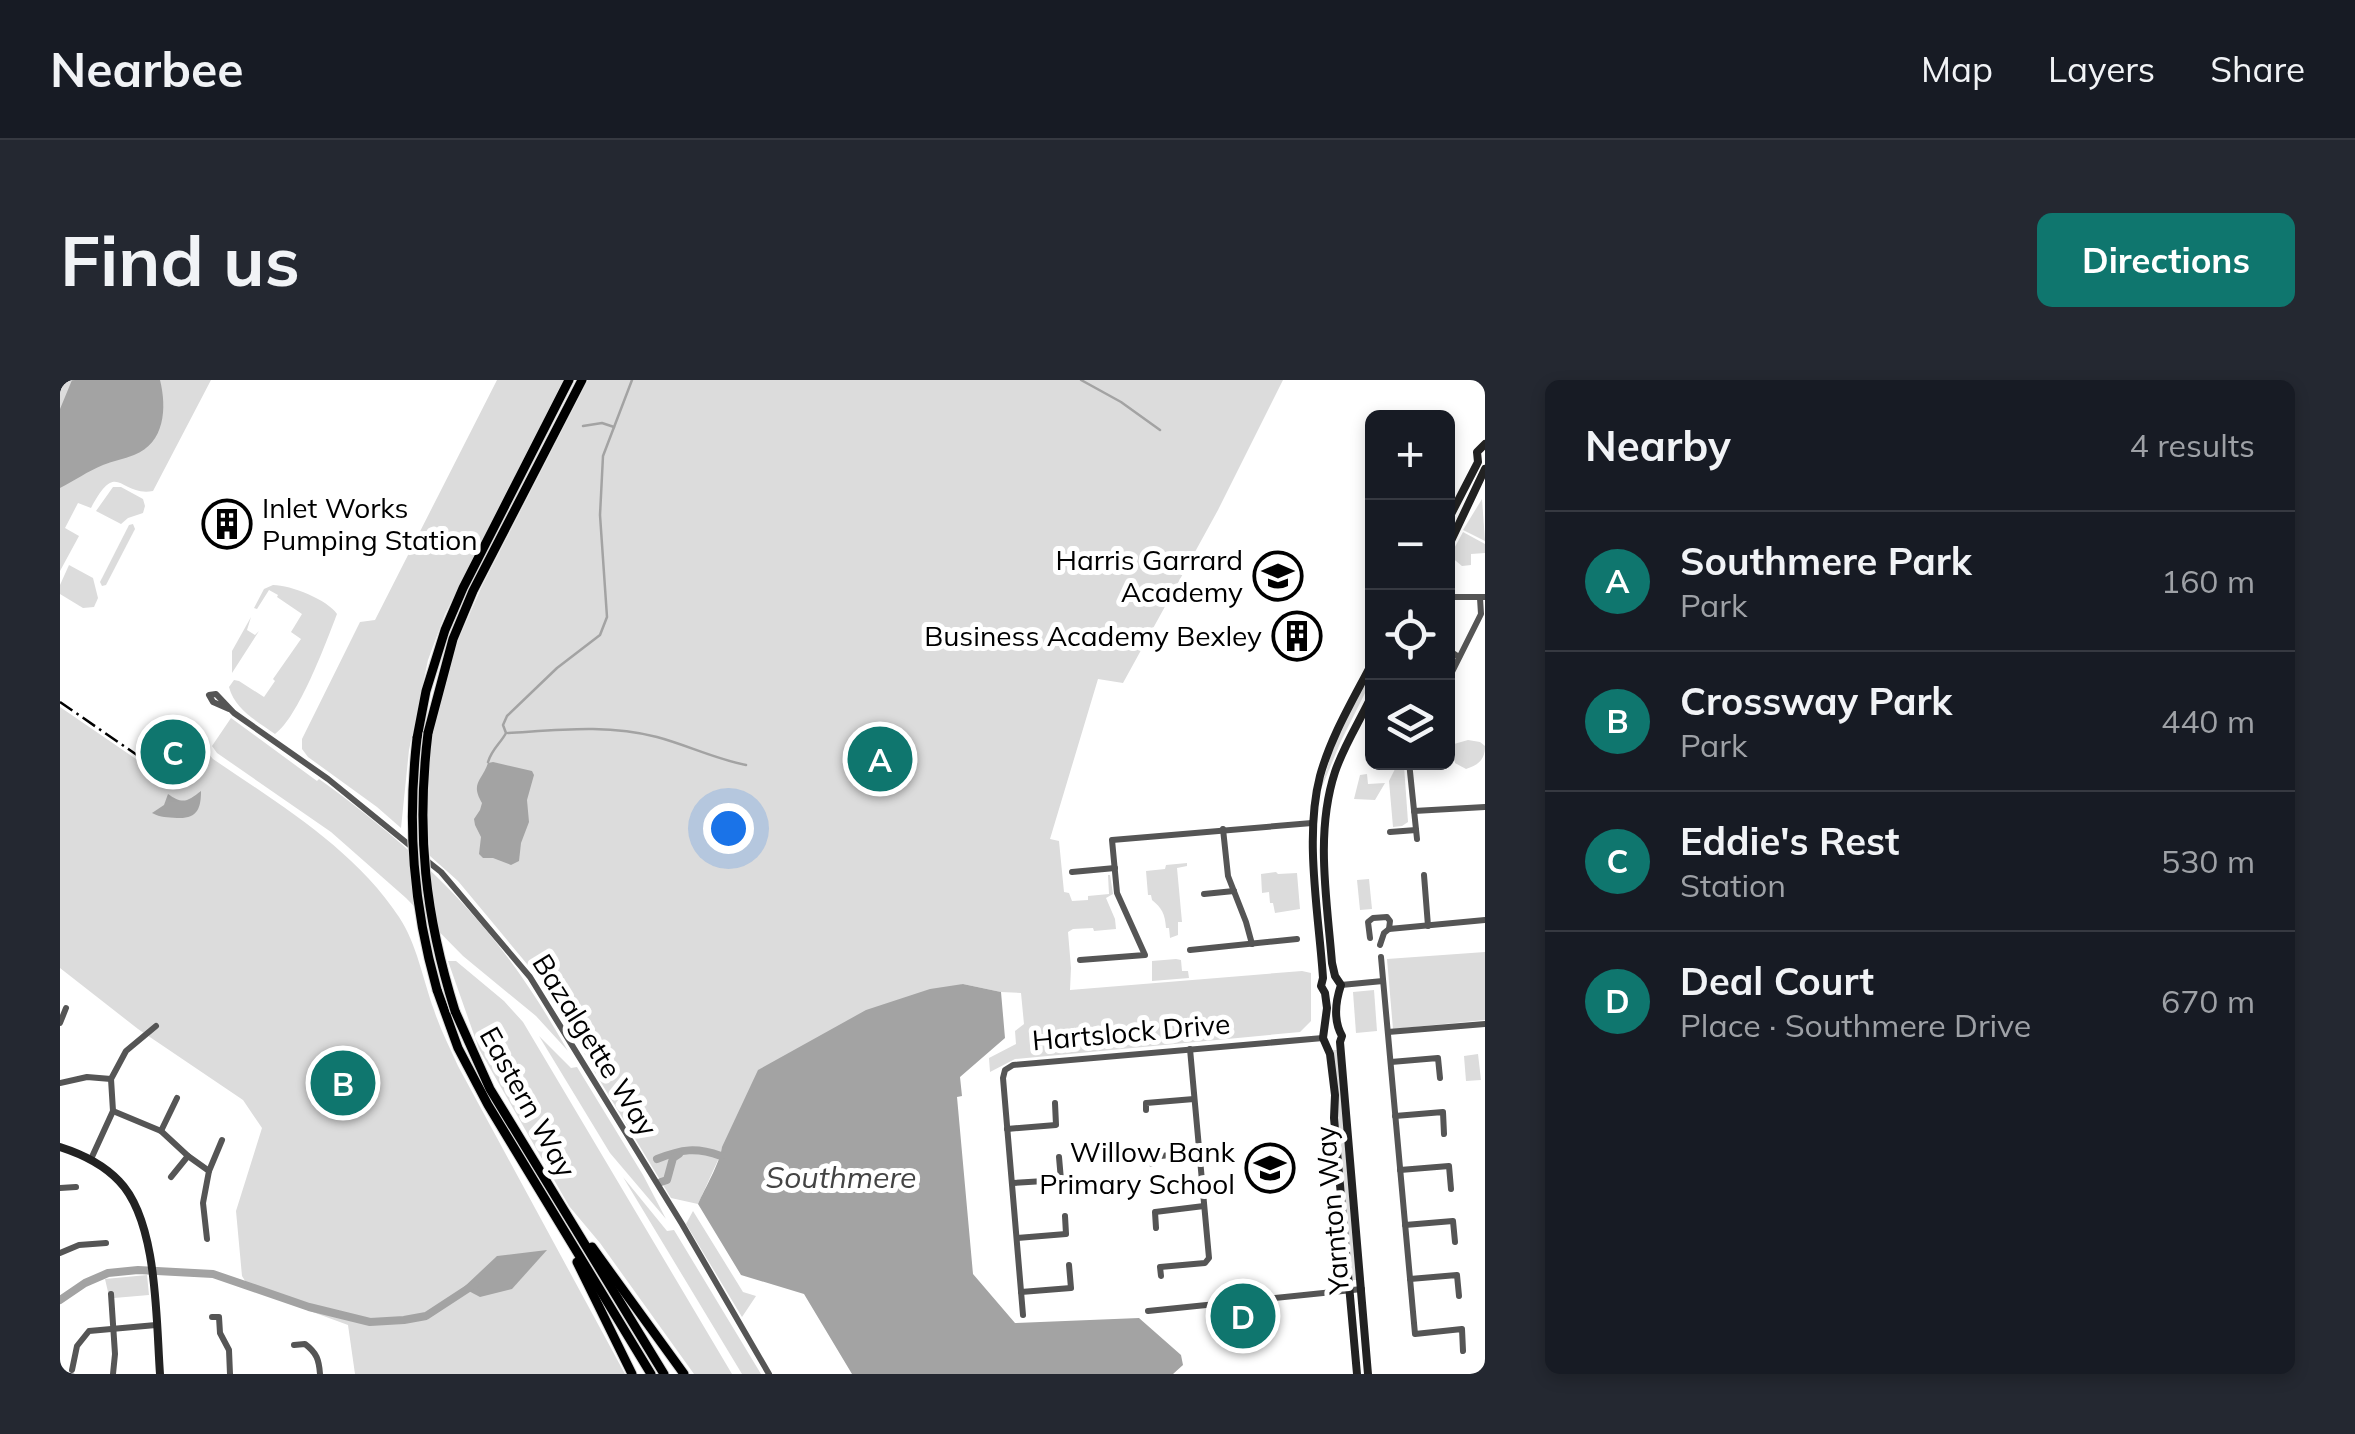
<!DOCTYPE html>
<html lang="en">
<head>
<meta charset="utf-8">
<style>
  :root { --surface:#171b24; --page:#242831; --text:#f1f3f6; --muted:#9ea1a6; --line:#363941; --accent:#0f766e }
  body { margin:0; font-family:Mulish,sans-serif; background:var(--page); color:var(--text) }
  .controls { position:absolute; right:30px; top:30px; display:grid; overflow:hidden; border-radius:15px; box-shadow:0 5px 15px #0003 }
  .controls button { width:90px; height:90px; display:grid; place-items:center; padding:0; border:0; border-bottom:2px solid var(--line); background:var(--surface); color:var(--text); font:50px sans-serif }
  .you { position:absolute; left:668px; top:448px; width:35px; height:35px; margin:-25px; border:8px solid #fff; border-radius:50%; background:#1a73e8; box-shadow:0 0 0 15px #1a73e833 }
  .badge { display:grid; place-items:center; width:65px; height:65px; border-radius:50%; background:var(--accent); color:#fff; font-size:32px; font-weight:700 }
  .pin { position:absolute; translate:-50% -50%; border:5px solid #fff; box-shadow:0 2px 10px #0006 }
  .list { margin:0; padding:0; list-style:none }
  h2 { display:flex; justify-content:space-between; align-items:center; height:130px; margin:0; padding:0 40px; font-size:42px }
  h2 small { font-size:32px; font-weight:400; color:var(--muted) }
  .list li { display:grid; grid-template-columns:65px 1fr auto; gap:30px; align-items:center; box-sizing:border-box; height:140px; padding:0 40px; border-top:2px solid var(--line) }
  .list b { display:block; font-size:38px; white-space:nowrap }
  .list p { margin:0; font-size:32px; white-space:nowrap; color:var(--muted) }
  .list em { font-size:32px; font-style:normal; color:var(--muted) }
  .icon { flex:none; width:55px; height:55px; fill:none; stroke:currentColor; stroke-width:2; stroke-linecap:round; stroke-linejoin:round }
  .map { position:relative; flex:none; width:1425px; height:994px; overflow:hidden; border-radius:15px }
  header { display:flex; align-items:center; gap:60px; box-sizing:border-box; height:140px; padding:0 50px; background:var(--surface); border-bottom:2px solid var(--line) }
  header strong { font-size:48px }
  nav { display:flex; gap:55px; margin-inline-start:auto; font-size:35px }
  .intro { display:flex; align-items:center; justify-content:space-between; box-sizing:border-box; height:240px; padding:0 60px }
  h1 { margin:0; font-size:70px }
  .button { padding:25px 45px; border-radius:15px; background:var(--accent); color:#fff; font-size:35px; font-weight:700 }
  main { display:flex; gap:60px; padding:0 60px }
  aside { flex:1; background:var(--surface); border-radius:15px; box-shadow:0 5px 15px #0003 }
  .map>svg:first-child { display:block }
  .green { fill:#dcdcdc }
  .water { fill:#a3a3a3 }
  .lines { fill:none; stroke-linecap:round; stroke-linejoin:round }
  .stream { stroke:#a3a3a3; stroke-width:2.5 }
  .canal { stroke:#a3a3a3; stroke-width:8 }
  .primary-casing { stroke:#dbdbdb; stroke-width:11 }
  .street { stroke:#555; stroke-width:6 }
  .secondary { stroke:#222; stroke-width:8 }
  .primary { stroke:#000; stroke-width:9 }
  .rail { stroke:#000; stroke-width:2.5; stroke-dasharray:15 5 2.5 5; stroke-linecap:butt }
  .primary-bridge-casing { stroke:#dbdbdb; stroke-width:11; stroke-linecap:butt }
  .primary-bridge { stroke:#000; stroke-width:9 }
  .labels { text-anchor:middle; stroke-width:10; stroke-linejoin:round; paint-order:stroke }
  .poi-label { font-size:28px; fill:#000; stroke:#fff; text-anchor:end }
  .street-label { font-size:28px; fill:#000; stroke:#fff }
  .water-label { font-size:30px; font-style:italic; fill:#444; stroke:#fff }
</style>
</head>
<body>
<header>
<strong>Nearbee</strong>
<nav><a>Map</a><a>Layers</a><a>Share</a></nav>
</header>
<div class="intro"><h1>Find us</h1><a class="button">Directions</a></div>
<main>
<div class="map">
<svg width="1425" height="994" viewBox="0 0 1425 994">
  <rect width="100%" height="100%" fill="#fff"/>
  <g class="green">
    <path d="M 0,0 L 151,0 L 93,111 C 59,117 58,77 31,128 L 18,123 L 5,148 L 19,156 L 0,191 Z"/>
    <polygon points="437,0 504,0 385,234 368,280 349,370 341,448 317,427 248,377 242,369 242,359 300,242 315,240"/>
    <polygon points="528,0 1223,0 1158,130 1063,303 1038,299 990,459 999,461 1004,512 1009,513 1012,521 1028,520 1028,516 1049,514 1048,495 1050,495 1053,514 1046,518 1055,539 1056,549 1034,551 1033,548 1013,549 1008,552 1011,588 1010,610 1242,591 1251,593 1251,641 1240,652 955,679 930,692 929,678 956,664 955,651 964,644 961,613 941,612 903,604 699,690 638,824 611,818 534,691 540,662 532,666 527,678 477,596 398,501 370,476 367,422 374,328 399,258 422,206"/>
    <polygon points="53,107 61,107 83,119 85,126 83,133 68,138 61,144 36,131"/>
    <polygon points="1422,119 1425,161 1403,150"/>
    <polygon points="73,144 75,149 46,205 42,206 40,202 69,145"/>
    <polygon points="1403,152 1425,164 1425,173 1411,174 1411,185 1402,186 1390,176"/>
    <polygon points="9,185 33,198 38,218 34,227 23,228 0,214 0,205"/>
    <path d="M 213,205 C 231,205 268,220 277,234 C 266,263 238,338 215,354 C 197,341 175,330 169,307 L 174,300 L 179,301 L 204,317 L 215,301 L 213,299 L 241,259 L 231,252 L 242,234 L 217,217 L 218,215 L 209,210 L 197,229 L 194,228 L 204,209 Z"/>
    <polygon points="191,237 187,250 195,255 199,251 172,293 172,271"/>
    <polygon points="1312,288 1312,299 1281,361 1259,414 1275,362"/>
    <path d="M 0,327 L 76,379 L 147,372 L 153,379 C 219,424 294,469 339,537 C 357,564 363,600 374,630 C 380,649 390,668 398,686 L 565,994 L 295,994 L 288,945 L 190,909 L 182,896 L 176,831 L 202,748 L 183,720 L 78,649 L 0,588 Z"/>
    <path d="M 171,338 L 257,401 L 259,399 C 324,446 385,498 435,561 C 463,596 486,633 508,671 L 476,636 L 403,576 L 346,518 L 271,452 L 157,373 L 152,366 Z"/>
    <path d="M 1408,360 L 1420,362 L 1425,366 C 1425,380 1418,385 1406,389 L 1395,383 L 1393,372 L 1394,364 Z"/>
    <polygon points="1338,383 1342,383 1344,386 1348,442 1342,446 1333,447 1329,401"/>
    <polygon points="1307,394 1308,404 1325,403 1315,420 1294,419 1300,395"/>
    <path d="M 1127,483 L 1127,486 L 1117,488 L 1122,542 L 1118,542 L 1118,555 L 1110,558 L 1109,548 L 1106,548 C 1105,534 1102,528 1092,520 L 1091,515 L 1088,515 L 1086,491 L 1105,489 L 1106,485 Z"/>
    <polygon points="1216,492 1218,494 1237,493 1240,529 1215,533 1213,523 1210,523 1209,512 1202,513 1201,494"/>
    <polygon points="1309,499 1312,529 1300,530 1297,500"/>
    <polygon points="1425,572 1425,640 1333,649 1327,579"/>
    <polygon points="1116,579 1121,580 1122,591 1128,591 1129,598 1092,601 1092,581"/>
    <polygon points="388,581 396,581 444,621 463,642 672,994 634,994 540,863 509,826 419,669"/>
    <polygon points="1314,610 1317,651 1296,653 1293,612"/>
    <polygon points="479,656 511,688 517,687 583,795 606,839 550,773"/>
    <polygon points="1271,670 1277,670 1296,876 1296,900 1293,900"/>
    <polygon points="1418,674 1421,700 1406,701 1404,676"/>
    <polygon points="563,797 607,851 614,850 701,994 682,994"/>
    <polygon points="633,831 683,912 696,916 682,937 626,844"/>
    <polygon points="87,895 89,915 54,918 53,913 48,912 45,899"/>
  </g>
  <g class="water">
    <path d="M 12,0 L 100,0 C 107,28 105,63 74,75 C 64,79 53,81 43,85 C 28,91 14,101 0,108 L 0,29 Z"/>
    <path d="M 433,382 L 472,391 L 474,395 L 467,420 L 469,442 L 461,463 L 459,481 L 451,485 L 433,478 L 423,478 L 419,474 L 421,457 L 415,445 L 414,439 L 420,430 L 422,423 C 410,403 422,401 428,383 Z"/>
    <path d="M 141,411 C 141,429 137,439 117,438 C 107,437 101,438 92,433 L 104,425 L 108,414 C 123,425 128,421 141,411 Z"/>
    <path d="M 903,604 L 941,612 L 945,658 L 900,697 L 902,716 L 897,717 L 913,894 L 955,943 L 1079,938 L 1121,975 L 1123,985 L 1113,994 L 792,994 L 744,914 L 681,895 L 638,824 C 645,808 660,783 662,767 L 698,690 L 806,630 L 870,609 Z"/>
    <polygon points="487,870 452,909 420,917 403,908 437,876"/>
  </g>
  <g class="lines">
    <g class="stream">
      <polyline points="1021,0 1061,22 1100,50"/>
      <polyline points="523,46 542,43 554,47"/>
      <path d="M 448,353 C 498,350 547,344 597,357 C 627,365 655,379 686,385"/>
      <path d="M 428,382 C 432,369 440,364 446,353 L 443,345 L 447,336 L 497,288 L 540,255 L 547,237 L 540,135 L 543,76 L 572,0"/>
    </g>
    <g class="canal">
      <path d="M 597,779 C 622,769 636,767 661,776"/>
      <polyline points="601,802 607,800 613,778 619,774"/>
      <polyline points="0,920 25,903 48,893 78,890 153,894 249,927 310,942 344,940 366,936 415,904"/>
    </g>
    <g class="primary-casing">
      <g id="primary">
        <polyline points="368,353 393,259 413,211 522,0"/>
        <polyline points="357,358 366,311 385,250 403,208 509,0"/>
        <polyline points="377,610 398,668 428,725 591,994"/>
        <polyline points="395,631 430,709 604,994"/>
        <polyline points="532,867 624,994"/>
        <polyline points="517,882 572,994"/>
      </g>
    </g>
    <g class="street">
      <polyline points="1388,217 1425,217"/>
      <polyline points="1388,270 1399,277"/>
      <polyline points="1388,300 1421,234 1420,218"/>
      <polyline points="169,329 153,322 149,315 156,314 174,333 268,399 353,468"/>
      <polyline points="1349,382 1357,459"/>
      <polyline points="1354,431 1425,427"/>
      <polyline points="1163,449 1168,496 1186,542 1192,564"/>
      <polyline points="1330,452 1356,450"/>
      <polyline points="366,480 381,492 470,597 622,844 709,994"/>
      <polyline points="1012,492 1055,488"/>
      <polyline points="1364,495 1368,546"/>
      <polyline points="1144,514 1174,511"/>
      <polyline points="1310,558 1308,542 1313,538 1327,537 1330,541 1329,549"/>
      <polyline points="1320,565 1324,553 1329,549 1425,540"/>
      <polyline points="1130,570 1237,559"/>
      <polyline points="1321,577 1355,954 1402,949 1403,971"/>
      <polyline points="1020,580 1085,575 1057,513 1052,460 1252,443"/>
      <polyline points="1281,605 1323,601"/>
      <polyline points="0,643 6,628"/>
      <polyline points="1328,652 1425,644"/>
      <polyline points="1331,682 1378,678 1380,698"/>
      <polyline points="0,703 27,697 51,699"/>
      <polyline points="1086,730 1086,723 1134,719"/>
      <polyline points="53,731 101,751 128,776 149,791 143,823 147,859"/>
      <polyline points="1335,736 1383,732 1384,754"/>
      <polyline points="947,749 996,745 995,723"/>
      <polyline points="101,751 117,718"/>
      <polyline points="31,779 53,731 51,699 66,671 96,646"/>
      <polyline points="1092,784 1091,777 1139,772"/>
      <polyline points="1340,790 1389,786 1391,809"/>
      <polyline points="149,791 162,760"/>
      <polyline points="111,797 128,776"/>
      <polyline points="952,803 1001,800 999,777"/>
      <polyline points="0,808 16,807"/>
      <polyline points="1345,845 1393,841 1395,862"/>
      <polyline points="1096,848 1095,832 1144,826"/>
      <polyline points="957,858 1006,854 1005,836"/>
      <polyline points="0,873 19,865 46,863"/>
      <polyline points="1101,896 1100,887 1145,883 1149,878 1130,669"/>
      <polyline points="1350,899 1397,895 1399,916"/>
      <polyline points="961,912 1011,908 1009,885"/>
      <polyline points="51,914 55,974 53,994"/>
      <polyline points="1088,931 1302,909"/>
      <polyline points="963,935 943,698 945,690 953,685 1263,658"/>
      <polyline points="152,937 159,937 160,953 169,970 170,994"/>
      <path d="M 234,965 L 245,964 C 257,973 259,980 260,994"/>
      <polyline points="12,990 17,966 29,951 96,945"/>
    </g>
    <g class="secondary">
      <polyline points="1388,140 1418,82 1417,72 1425,64"/>
      <polyline points="1388,167 1425,89"/>
      <path d="M 0,767 C 22,774 43,784 59,801 C 98,841 96,940 100,994"/>
      <path d="M 1297,994 L 1274,738 L 1275,715 L 1270,674 L 1263,658 L 1267,628 L 1265,613 L 1261,606 L 1263,598 C 1259,536 1244,457 1260,396 C 1271,356 1293,320 1312,283"/>
      <path d="M 1308,994 L 1280,662 L 1282,656 C 1273,640 1276,620 1281,605 L 1275,596 L 1272,583 C 1267,520 1255,453 1275,392 C 1284,365 1300,341 1312,315"/>
    </g>
    <use href="#primary" class="primary"/>
    <polyline class="rail" points="0,322 77,375 144,370"/>
    <g class="primary-bridge-casing">
      <g id="primary-bridge">
        <path d="M 368,353 C 356,453 365,535 395,631"/>
        <path d="M 357,358 C 347,446 353,525 377,610"/>
      </g>
    </g>
    <use href="#primary-bridge" class="primary-bridge"/>
  </g>
  <defs>
    <g id="building-ring" transform="scale(2.5)"><circle r="9.5" fill="#fff" stroke="#000" stroke-width="1.5"/><path d="M-4-6H4V6H1V3H-1V6H-4ZM-2.5-4.3h1.7v1.8h-1.7ZM.8-4.3h1.7v1.8H.8ZM-2.5-1h1.7V.8h-1.7ZM.8-1h1.7V.8H.8Z" fill="#000"/></g>
    <g id="school-ring" transform="scale(2.5)"><circle r="9.5" fill="#fff" stroke="#000" stroke-width="1.5"/><path d="M0-5L7-2L0 1L-7-2ZM-4 1L0 2.5L4 1V4Q0 6-4 4Z" fill="#000"/></g>
  </defs>
  <g fill-rule="evenodd">
    <use href="#building-ring" x="167" y="144"/>
    <use href="#school-ring" x="1218" y="196"/>
    <use href="#building-ring" x="1237" y="256"/>
    <use href="#school-ring" x="1210" y="788"/>
  </g>
  <g class="labels">
    <g class="poi-label">
      <text x="202" y="138" text-anchor="start">Inlet Works<tspan x="202" dy="32">Pumping Station</tspan></text>
      <text x="1183" y="190">Harris Garrard<tspan x="1183" dy="32">Academy</tspan></text>
      <text x="1202" y="266">Business Academy Bexley</text>
      <text x="1175" y="782">Willow Bank<tspan x="1175" dy="32">Primary School</tspan></text>
    </g>
    <g class="street-label">
      <text transform="translate(1071 652) rotate(-5)" y="10">Hartslock Drive</text>
      <text transform="translate(535 665) rotate(58)" y="10">Bazalgette Way</text>
      <text transform="translate(468 722) rotate(61)" y="10">Eastern Way</text>
      <text transform="translate(1272 830) rotate(-95)" y="10">Yarnton Way</text>
    </g>
    <g class="water-label">
      <text x="781" y="808">Southmere</text>
    </g>
  </g>
</svg>
<div class="controls">
<button>+</button>
<button>−</button>
<button><svg class="icon" aria-label="locate" viewBox="0 0 24 24"><circle cx="12" cy="12" r="6"/><path d="M12 2v4M12 18v4M2 12h4M18 12h4"/></svg></button>
<button><svg class="icon" aria-label="layers" viewBox="0 0 24 24"><path d="M12 4l9 5-9 5-9-5zM3 14l9 5 9-5"/></svg></button>
</div>
<div class="you"></div>
<div class="pin badge" style="left:820px;top:379px">A</div>
<div class="pin badge" style="left:283px;top:703px">B</div>
<div class="pin badge" style="left:113px;top:372px">C</div>
<div class="pin badge" style="left:1183px;top:936px">D</div>
</div>
<aside>
<h2>Nearby<small>4 results</small></h2>
<ul class="list">
<li><span class="badge">A</span><div><b>Southmere Park</b><p>Park</p></div><em>160 m</em></li>
<li><span class="badge">B</span><div><b>Crossway Park</b><p>Park</p></div><em>440 m</em></li>
<li><span class="badge">C</span><div><b>Eddie's Rest</b><p>Station</p></div><em>530 m</em></li>
<li><span class="badge">D</span><div><b>Deal Court</b><p>Place · Southmere Drive</p></div><em>670 m</em></li>
</ul>
</aside>
</main>
</body>
</html>
